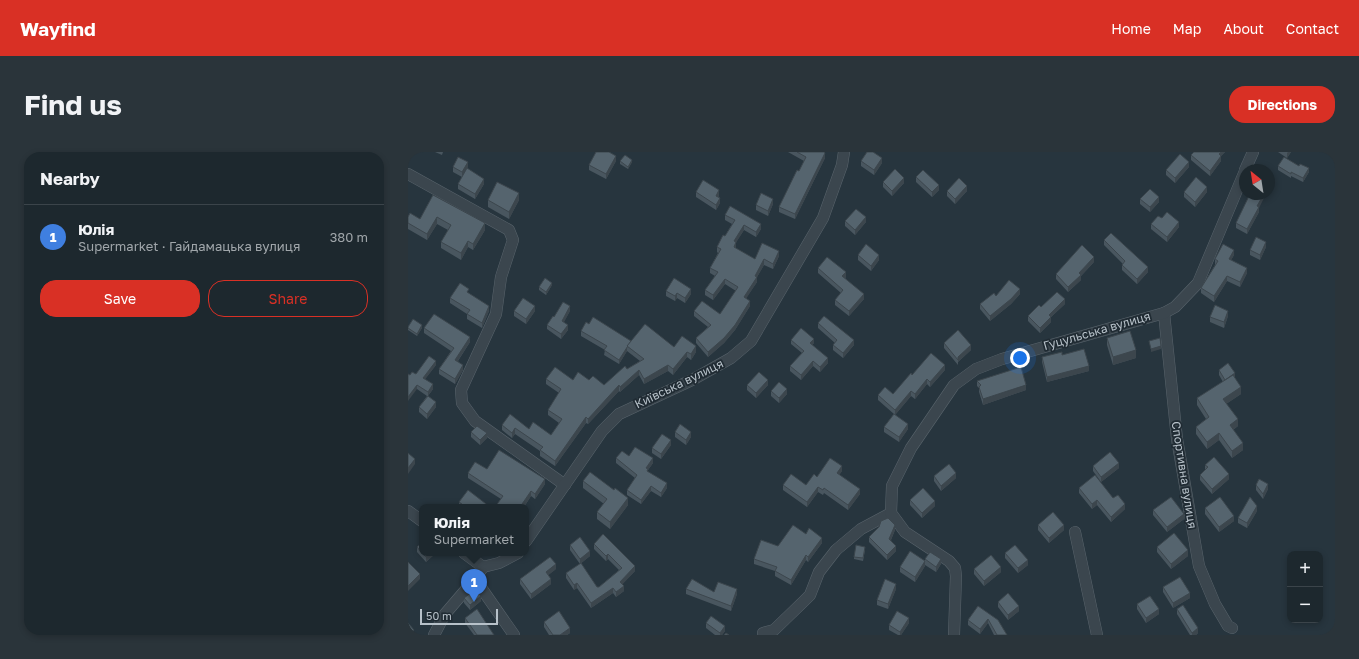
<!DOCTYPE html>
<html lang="en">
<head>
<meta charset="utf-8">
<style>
  :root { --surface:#1d282e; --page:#2a343a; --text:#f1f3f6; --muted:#a0a6aa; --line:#3b444a; --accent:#d93025 }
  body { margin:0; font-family:"Golos Text",sans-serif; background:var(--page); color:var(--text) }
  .controls { position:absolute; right:12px; bottom:12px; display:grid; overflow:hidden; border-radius:8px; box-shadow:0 2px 6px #0003 }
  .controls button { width:36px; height:36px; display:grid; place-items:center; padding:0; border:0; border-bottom:1px solid var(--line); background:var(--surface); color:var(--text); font:20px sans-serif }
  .compass { position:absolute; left:831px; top:12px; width:36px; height:36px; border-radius:50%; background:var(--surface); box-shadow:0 2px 6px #0003; rotate:330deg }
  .scale { position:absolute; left:12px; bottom:10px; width:78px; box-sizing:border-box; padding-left:4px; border:2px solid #b7c1c9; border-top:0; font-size:11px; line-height:14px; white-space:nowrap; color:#b7c1c9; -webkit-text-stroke:3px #202b33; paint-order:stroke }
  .you { position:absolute; left:612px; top:206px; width:14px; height:14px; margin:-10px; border:3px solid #fff; border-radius:50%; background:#1a73e8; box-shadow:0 0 0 6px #1a73e833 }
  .badge { display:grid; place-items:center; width:26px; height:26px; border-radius:50%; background:var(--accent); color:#fff; font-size:13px; font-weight:700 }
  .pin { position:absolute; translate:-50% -33px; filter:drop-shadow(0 1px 2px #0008) }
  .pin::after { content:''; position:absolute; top:21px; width:14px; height:12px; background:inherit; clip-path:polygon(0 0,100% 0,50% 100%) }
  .popup { position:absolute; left:11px; top:352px; width:110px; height:52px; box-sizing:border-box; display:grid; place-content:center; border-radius:8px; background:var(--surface); filter:drop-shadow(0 1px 3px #0005); font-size:13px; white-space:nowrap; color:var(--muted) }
  .popup b { font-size:15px; color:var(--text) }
  .popup::after { content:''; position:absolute; left:50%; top:100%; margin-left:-8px; border:8px solid transparent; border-top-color:var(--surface) }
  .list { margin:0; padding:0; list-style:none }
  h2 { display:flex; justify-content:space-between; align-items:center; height:52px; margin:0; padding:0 16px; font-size:17px }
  h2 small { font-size:13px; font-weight:400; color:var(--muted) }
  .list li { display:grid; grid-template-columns:26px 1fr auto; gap:12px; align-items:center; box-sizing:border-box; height:64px; padding:0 16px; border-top:1px solid var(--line) }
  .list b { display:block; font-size:15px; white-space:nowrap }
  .list p { margin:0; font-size:13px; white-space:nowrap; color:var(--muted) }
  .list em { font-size:13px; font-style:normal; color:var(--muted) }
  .actions { display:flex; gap:8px; padding:12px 16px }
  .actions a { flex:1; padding:9px 0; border:1px solid var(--accent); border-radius:16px; text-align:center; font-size:14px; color:var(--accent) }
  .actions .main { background:var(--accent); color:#fff }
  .map { position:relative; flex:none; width:927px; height:483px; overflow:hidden; border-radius:16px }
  header { display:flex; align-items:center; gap:24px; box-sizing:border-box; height:56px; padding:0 20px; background:var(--accent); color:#fff }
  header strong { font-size:19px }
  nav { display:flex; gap:22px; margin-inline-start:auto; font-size:14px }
  .intro { display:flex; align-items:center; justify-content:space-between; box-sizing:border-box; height:96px; padding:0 24px }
  h1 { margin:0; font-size:28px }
  .button { padding:10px 18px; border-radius:16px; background:var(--accent); color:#fff; font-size:14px; font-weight:700 }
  main { display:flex; gap:24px; padding:0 24px }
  aside { flex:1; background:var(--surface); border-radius:16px; box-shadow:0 2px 6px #0003 }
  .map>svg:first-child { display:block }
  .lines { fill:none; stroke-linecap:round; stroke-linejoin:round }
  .street-casing { stroke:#59646c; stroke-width:12 }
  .street { stroke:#3b464e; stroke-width:11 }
  .wall { fill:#49565f }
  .shaded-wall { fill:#3c464d }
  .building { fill:#55646e; stroke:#3c464d }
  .labels { text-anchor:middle; stroke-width:3.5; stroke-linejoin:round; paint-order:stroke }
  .street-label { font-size:12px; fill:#b7c1c9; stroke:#202b33 }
</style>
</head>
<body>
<header>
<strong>Wayfind</strong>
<nav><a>Home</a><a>Map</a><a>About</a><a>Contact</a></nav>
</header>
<div class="intro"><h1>Find us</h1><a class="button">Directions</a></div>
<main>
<aside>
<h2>Nearby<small></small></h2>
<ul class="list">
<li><span class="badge" style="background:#3f7fe0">1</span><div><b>Юлія</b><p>Supermarket · Гайдамацька вулиця</p></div><em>380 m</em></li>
</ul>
<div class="actions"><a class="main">Save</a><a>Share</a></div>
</aside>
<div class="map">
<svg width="927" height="483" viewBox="0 0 927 483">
  <rect width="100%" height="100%" fill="#27353e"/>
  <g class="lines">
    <g class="street-casing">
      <g id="street">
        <polyline points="837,18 845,0"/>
        <polyline points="0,22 101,78 105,88 93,125 88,162 53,238 54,251 67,269 157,333"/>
        <polyline points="756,161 769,287 791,414 807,452 820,474 824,476"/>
        <polyline points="0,359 14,369"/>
        <polyline points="667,380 689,483"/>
        <polyline points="118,389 194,279 211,262 284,228 323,206 343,189 415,66 434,13 436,0"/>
        <polyline points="56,401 75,415"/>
        <polyline points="75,415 67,427 106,483"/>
        <polyline points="75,415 91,411 110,401"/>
        <polyline points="355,481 366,478 396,449 402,443 411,420 428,398 453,377 483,361"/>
        <polyline points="26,483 37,462 67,427"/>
        <polyline points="546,483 548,424 547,416 541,409 497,380 483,361 484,334 503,296 546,233 568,217 594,207 756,161 767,155 790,131 837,19"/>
      </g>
    </g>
    <use href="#street" class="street"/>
  </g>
  <g class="wall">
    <polygon points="27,0 35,0 34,3"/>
    <polygon points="380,0 416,0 417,6 387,67 371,60 371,55 391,19 396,9"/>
    <polygon points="786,0 817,0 813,4 813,9 802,24 783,8 783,3"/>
    <polygon points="870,0 883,0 879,6"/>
    <polygon points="208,9 198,27 181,18 181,13"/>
    <polygon points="212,9 224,10 220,17 212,12"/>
    <polygon points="453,9 474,11 466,23 453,14"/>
    <polygon points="870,14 891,14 901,20 895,30 883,24 883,26 870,18"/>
    <polygon points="45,15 60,15 59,16 76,32 67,47 50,37 50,32 54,25 45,20"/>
    <polygon points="781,15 767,31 758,23 758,18"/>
    <polygon points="508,25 531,38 524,45 508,30"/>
    <polygon points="475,30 496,31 484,44 475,35"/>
    <polygon points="539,39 559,39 547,52 539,44"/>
    <polygon points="288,40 311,44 310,45 312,51 308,58 288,45"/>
    <polygon points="776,40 799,40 787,55 776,45"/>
    <polygon points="25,43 77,78 65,98 60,95 53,108 33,96 33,90 40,78 29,72 19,88 0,77 0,65 12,67"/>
    <polygon points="732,47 751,50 742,60 732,52"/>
    <polygon points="80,48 111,48 101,67 80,55"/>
    <polygon points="365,52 360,64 348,58 348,53"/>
    <polygon points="851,56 851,60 839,82 828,76 828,71"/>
    <polygon points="317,63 353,77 348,85 336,78 328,90 328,97 347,107 371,104 365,117 356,113 349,125 349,130 338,146 342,154 327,178 316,191 300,205 288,191 288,186 300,175 286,164 286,159 312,162 328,139 317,132 305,148 297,143 297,138 307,124 302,121 302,116 310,101 309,100 309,95 317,84 324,72 317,68"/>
    <polygon points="754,66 771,75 759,90 743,77 743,72"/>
    <polygon points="437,69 458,70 447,83 437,74"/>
    <polygon points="696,88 740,120 729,132 714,118 714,113 715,112 696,93"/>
    <polygon points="858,95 852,108 842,103 842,98"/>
    <polygon points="450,103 471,108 463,119 450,108"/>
    <polygon points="826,103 823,108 839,121 832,135 819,129 806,150 793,141 793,136 807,113 807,107"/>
    <polygon points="686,110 673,124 673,128 660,140 648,127 648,122"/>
    <polygon points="410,116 438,125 437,126 456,147 441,164 427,153 427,148 433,141 410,121"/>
    <polygon points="144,133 138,143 131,138 131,135"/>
    <polygon points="258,139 283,142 277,151 269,146 267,149 258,144"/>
    <polygon points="61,142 81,159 74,176 59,167 59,162 42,151 42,146"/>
    <polygon points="612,142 603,152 582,169 572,157 572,152 588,144"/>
    <polygon points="657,152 643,165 643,170 632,181 620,169 620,164 633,155"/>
    <polygon points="106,159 127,159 118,172 106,164"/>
    <polygon points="162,159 155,171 160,178 153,187 139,177 139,173 146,165"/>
    <polygon points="820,164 816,176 802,170 802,165"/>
    <polygon points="410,171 446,193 435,206 425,198 425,193 427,191 410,176"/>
    <polygon points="0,175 14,176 9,184 0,178"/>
    <polygon points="16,176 62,190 50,209 55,218 47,232 31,222 31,217 43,199 16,181"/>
    <polygon points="173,179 223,190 266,195 288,200 283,208 279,205 265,223 260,219 236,232 231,223 212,240 211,239 180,272 178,271 147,314 132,304 132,299 107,282 104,286 94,278 94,273 121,277 143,283 151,271 140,263 140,258 151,241 138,232 138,227 181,228 196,233 219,217 232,209 219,199 211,212 196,203 197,198 173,184"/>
    <polygon points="699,186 728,206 705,213 699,193"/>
    <polygon points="383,188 406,191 404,193 420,211 412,220 405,214 393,228 382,219 382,214 394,201 383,192"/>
    <polygon points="536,191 563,198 550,210 550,213 536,196"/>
    <polygon points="654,203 681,219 639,230 634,210 634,205"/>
    <polygon points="28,213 17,227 25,237 20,244 28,255 19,267 11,260 11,255 19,244 9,237 2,223 8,222"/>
    <polygon points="537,218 522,235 519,232 507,247 503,244 487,263 500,277 491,290 476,280 476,275 486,262 470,248 470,243 485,242 504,223"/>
    <polygon points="811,218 827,226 833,242 818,252 830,274 825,278 835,298 824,306 811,288 799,297 788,282 788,275 798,267 789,253 789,246 815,230 811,223"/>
    <polygon points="569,229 618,238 575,253 571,240 571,236 569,234"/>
    <polygon points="339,233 360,233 348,246 339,238"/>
    <polygon points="363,239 379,242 371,251 363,244"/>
    <polygon points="63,280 79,286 72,293 63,285"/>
    <polygon points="267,280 283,285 278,293 267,285"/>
    <polygon points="263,293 253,307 244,301 244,296"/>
    <polygon points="221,304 245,311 240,318 240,320 259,336 253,345 243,339 233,352 219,343 219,338 227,326 208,311 208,306"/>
    <polygon points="797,313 821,327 804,342 792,328 792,323 797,318"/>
    <polygon points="685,314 711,316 693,330 685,319"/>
    <polygon points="79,317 137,332 127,347 123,344 116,355 87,355 93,347 60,326 60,321"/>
    <polygon points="434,319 431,323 452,342 440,358 416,341 415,343 410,340 399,355 375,338 375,333 398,333 409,325"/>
    <polygon points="526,324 548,326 533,339 526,329"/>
    <polygon points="175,329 220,353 202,377 189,367 189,360 196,352 175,336"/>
    <polygon points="848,333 860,337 855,347 848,338"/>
    <polygon points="671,336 705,346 717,357 703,370 689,353 684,357 671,341"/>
    <polygon points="502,348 527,354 514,366 502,353"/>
    <polygon points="51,350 82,355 51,355"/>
    <polygon points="797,356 826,369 811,380 797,362"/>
    <polygon points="745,358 776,367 759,380 745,363"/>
    <polygon points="849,359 839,376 830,371 830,366"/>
    <polygon points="630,373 656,378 641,391 630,378"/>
    <polygon points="471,375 487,378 483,388 488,399 479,408 461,390 461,385"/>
    <polygon points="398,382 414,391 400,410 398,408 383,433 367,424 367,419 346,412 346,407"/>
    <polygon points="14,390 14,401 28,401 18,410 9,400 9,395"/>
    <polygon points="186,392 227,419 214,432 216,439 208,445 205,441 183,456 169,436 166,438 158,426 158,421 189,435 191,435 211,418 200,407 198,409 186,397"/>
    <polygon points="162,393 182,404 172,412 162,398"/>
    <polygon points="749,395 780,404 763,417 749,400"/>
    <polygon points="457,398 455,409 446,407 446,405"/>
    <polygon points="597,401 620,413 610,421 597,406"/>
    <polygon points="517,407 533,412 528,420 517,413 517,414 507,430 492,420 492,415 517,408"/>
    <polygon points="148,417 140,423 143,432 123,447 112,432 112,427"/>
    <polygon points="566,417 593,420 576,434 566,422"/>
    <polygon points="755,435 782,446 765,456 755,440"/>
    <polygon points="278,437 306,440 329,442 323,459 278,442"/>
    <polygon points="488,437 480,457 469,453 469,448"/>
    <polygon points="56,446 73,449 62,458 56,451"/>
    <polygon points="590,450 611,459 600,468 590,455"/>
    <polygon points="729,452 751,462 738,471 729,457"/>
    <polygon points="570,454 599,483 586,483 580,471 572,482 560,473 560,468"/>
    <polygon points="769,457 790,481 788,483 782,483 769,462"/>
    <polygon points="57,466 86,483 66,483 57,471"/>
    <polygon points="136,470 162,481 159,483 141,483 136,475"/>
    <polygon points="298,471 317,479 314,483 307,483 298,476"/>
    <polygon points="501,471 493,483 490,483 481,478 481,473"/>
  </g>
  <g class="shaded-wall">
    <polygon points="813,0 817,0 813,4 813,9 802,24 802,19"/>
    <polygon points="880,0 883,0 879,6 879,1"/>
    <polygon points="417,1 417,6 387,67 387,62"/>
    <polygon points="208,4 208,9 198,27 198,22"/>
    <polygon points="474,6 474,11 466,23 466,18"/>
    <polygon points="224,8 224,10 220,17 220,15"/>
    <polygon points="60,10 60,15 54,25 54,20"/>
    <polygon points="781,10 781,15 767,31 767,26"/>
    <polygon points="901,16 901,20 895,30 895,26"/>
    <polygon points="496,26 496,31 484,44 484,39"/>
    <polygon points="865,26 865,31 861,37 861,32"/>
    <polygon points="76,27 76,32 67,47 67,42"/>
    <polygon points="531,33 531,38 524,45 524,40"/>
    <polygon points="559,34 559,39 547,52 547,47"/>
    <polygon points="799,35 799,40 787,55 787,50"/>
    <polygon points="311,38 311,44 308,49 308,44"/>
    <polygon points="111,41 111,48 101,67 101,60"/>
    <polygon points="856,42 858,42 851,56 851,60 839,82 839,77 849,54"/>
    <polygon points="751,45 751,50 742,60 742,55"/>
    <polygon points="312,46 312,51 308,58 308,53"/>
    <polygon points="365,47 365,52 360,64 360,59"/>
    <polygon points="29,65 29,72 19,88 19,82"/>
    <polygon points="458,65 458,70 447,83 447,78"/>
    <polygon points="771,70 771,75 759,90 759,85"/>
    <polygon points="77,71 77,78 65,98 65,92"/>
    <polygon points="353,72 353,77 348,85 348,80"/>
    <polygon points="336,73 336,78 326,94 326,89"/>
    <polygon points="60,89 60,95 53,108 53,101"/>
    <polygon points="328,90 328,95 326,100 326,95"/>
    <polygon points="858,90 858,95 852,108 852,103"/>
    <polygon points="826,98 826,103 821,112 821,107"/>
    <polygon points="371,99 371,104 365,117 365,112"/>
    <polygon points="471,103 471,108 463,119 463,114"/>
    <polygon points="686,105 686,110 673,124 673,128 660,140 660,135 671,121"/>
    <polygon points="356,107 356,113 349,125 349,130 336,150 336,145"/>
    <polygon points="740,115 740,120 729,132 729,127"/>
    <polygon points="839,116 839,121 832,135 832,130"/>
    <polygon points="438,120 438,125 434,129 434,124"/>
    <polygon points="819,124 819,129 806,150 806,144"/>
    <polygon points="317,127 317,132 305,148 305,143"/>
    <polygon points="144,131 144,133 138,143 138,140"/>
    <polygon points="283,137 283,142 277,151 277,146"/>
    <polygon points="612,137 612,142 603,152 582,169 582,164"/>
    <polygon points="269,141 269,146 267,149 267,144"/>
    <polygon points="456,142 456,147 441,164 441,159"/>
    <polygon points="657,147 657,152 643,165 643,170 632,181 632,176 641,163"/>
    <polygon points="342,149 342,154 327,178 316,191 300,205 300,200"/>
    <polygon points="81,154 81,159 74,176 74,171"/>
    <polygon points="127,154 127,159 118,172 118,167"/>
    <polygon points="162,154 162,159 154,174 154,169"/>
    <polygon points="820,159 820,164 816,176 816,170"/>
    <polygon points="14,173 14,176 9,184 9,182"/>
    <polygon points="160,173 160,178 153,187 153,182"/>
    <polygon points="62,185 62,190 47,213 47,208"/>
    <polygon points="406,187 406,191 402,196 402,191"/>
    <polygon points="446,188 446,193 435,206 435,201"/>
    <polygon points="563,193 563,198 550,210 550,205"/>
    <polygon points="219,194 219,199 211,212 211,208"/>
    <polygon points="288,194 288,200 283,208 283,202"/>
    <polygon points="753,194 753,197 743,200 743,197"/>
    <polygon points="728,198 728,206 705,213 705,205"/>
    <polygon points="279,200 279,205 265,223 265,217"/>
    <polygon points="420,206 420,211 412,220 412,215"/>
    <polygon points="28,209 28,213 15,230 15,226"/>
    <polygon points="405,209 405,214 393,228 393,223"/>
    <polygon points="55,213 55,218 47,232 47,227"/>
    <polygon points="260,213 260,219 236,232 236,227"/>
    <polygon points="537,213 537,218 522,235 522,230"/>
    <polygon points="681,214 681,219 639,230 639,225"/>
    <polygon points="231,218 231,223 212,240 212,235"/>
    <polygon points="827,221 827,226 817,233 817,228"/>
    <polygon points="519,227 519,232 507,247 507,242"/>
    <polygon points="360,228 360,233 348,246 348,241"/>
    <polygon points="25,232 25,237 20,244 20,240"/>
    <polygon points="9,233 9,237 0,249 0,245"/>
    <polygon points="211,233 211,239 180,272 180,267"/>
    <polygon points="618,233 618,238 575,253 575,247"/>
    <polygon points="833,235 833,242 815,254 815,247"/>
    <polygon points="379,237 379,242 371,251 371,246"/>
    <polygon points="503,239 503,244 487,263 487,258"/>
    <polygon points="28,250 28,255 19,267 19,262"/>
    <polygon points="178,265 178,271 147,314 147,309"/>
    <polygon points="830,267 830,274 822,280 822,273"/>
    <polygon points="500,272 500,277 491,290 491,285"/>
    <polygon points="107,276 107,282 104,286 104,281"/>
    <polygon points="283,280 283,285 278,293 278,288"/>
    <polygon points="79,281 79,286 72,293 72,288"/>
    <polygon points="811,281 811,288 799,297 799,290"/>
    <polygon points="263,288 263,293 253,307 253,302"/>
    <polygon points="835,291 835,298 824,306 824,299"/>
    <polygon points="245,306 245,311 240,318 240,322 238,316"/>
    <polygon points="7,307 7,312 0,322 0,316"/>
    <polygon points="711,311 711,316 693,330 693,325"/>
    <polygon points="434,314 434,319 429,326 429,321"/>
    <polygon points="548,321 548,326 533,339 533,334"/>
    <polygon points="821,322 821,327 804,342 804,337"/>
    <polygon points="137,327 137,332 127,347 127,342"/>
    <polygon points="259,331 259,336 253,345 253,341"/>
    <polygon points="860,332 860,337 855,347 855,342"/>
    <polygon points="243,334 243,339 233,352 233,348"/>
    <polygon points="410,335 410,340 399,355 399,350"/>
    <polygon points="452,337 452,342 440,358 440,353"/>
    <polygon points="123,339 123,344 116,355 112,355"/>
    <polygon points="220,346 220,353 202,377 202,370"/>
    <polygon points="689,348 689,353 684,357 684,352"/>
    <polygon points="527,349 527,354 514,366 514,361"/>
    <polygon points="717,352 717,357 703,370 703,365"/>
    <polygon points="849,354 849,359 839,376 839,371"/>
    <polygon points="776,362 776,367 759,380 759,375"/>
    <polygon points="826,364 826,369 811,380 811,375"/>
    <polygon points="487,373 487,378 481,392 481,387"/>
    <polygon points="656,373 656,378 641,391 641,386"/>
    <polygon points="414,386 414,391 400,410 400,405"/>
    <polygon points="488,394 488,399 479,408 479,403"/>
    <polygon points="780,398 780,404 763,417 763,412"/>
    <polygon points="182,399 182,404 172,412 172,407"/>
    <polygon points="22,401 28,401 18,410 18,405"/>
    <polygon points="200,402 200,407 198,409 198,404"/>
    <polygon points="398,403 398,408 383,433 383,428"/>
    <polygon points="533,407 533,412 528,420 528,415"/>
    <polygon points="620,408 620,413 610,421 610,416"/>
    <polygon points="517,409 517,414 507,430 507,425"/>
    <polygon points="148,412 148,417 138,425 138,420"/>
    <polygon points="227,414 227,419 212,435 212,430"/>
    <polygon points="593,415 593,420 576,434 576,429"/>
    <polygon points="12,422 12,427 0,439 0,434"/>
    <polygon points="143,427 143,432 123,447 123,442"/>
    <polygon points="169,431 169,436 166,438 166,433"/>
    <polygon points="488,432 488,437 480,457 480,452"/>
    <polygon points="216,434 216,439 208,445 208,440"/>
    <polygon points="205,436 205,441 183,456 183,451"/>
    <polygon points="329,437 329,442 323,459 323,454"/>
    <polygon points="782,441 782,446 765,456 765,451"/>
    <polygon points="73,444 73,449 62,458 62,453"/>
    <polygon points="611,454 611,459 600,468 600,463"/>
    <polygon points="751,457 751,462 738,471 738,466"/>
    <polygon points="501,466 501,471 493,483 492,483 492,480"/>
    <polygon points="580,467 580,471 572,482 572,477"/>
    <polygon points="317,474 317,479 314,483 312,483 312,481"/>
    <polygon points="162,476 162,481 159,483 152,483"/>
    <polygon points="790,476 790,481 788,483 784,483 784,481"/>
    <polygon points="6,478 6,483 0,483"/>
  </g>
  <g class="building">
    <polygon points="188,0 201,0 208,4 198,22 181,13"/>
    <polygon points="389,0 416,0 417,1 387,62 371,55 389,18 391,19 398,5"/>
    <polygon points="459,0 465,0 474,6 466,18 453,9"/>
    <polygon points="786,0 813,0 811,2 813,4 802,19 783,3"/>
    <polygon points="772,2 781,10 767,26 758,18"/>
    <polygon points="217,3 224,8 220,15 212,9"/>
    <polygon points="50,5 60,10 54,20 45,15"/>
    <polygon points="876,5 891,14 892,12 901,16 895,26 883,20 883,22 870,14"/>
    <polygon points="59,16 76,27 67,42 50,32"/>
    <polygon points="487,17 496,26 484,39 475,30"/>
    <polygon points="515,18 531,33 524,40 508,25"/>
    <polygon points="861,24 865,26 861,32"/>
    <polygon points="788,25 799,35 787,50 776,40"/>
    <polygon points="551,26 559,34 547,47 539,39"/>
    <polygon points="295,28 311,38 308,44 312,46 308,53 288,40"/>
    <polygon points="89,30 111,41 101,60 80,48"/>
    <polygon points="742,37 751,45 742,55 732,47"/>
    <polygon points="353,41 365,47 360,59 348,53"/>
    <polygon points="842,42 856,42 849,54 851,55 839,77 828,71"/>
    <polygon points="25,43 77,71 65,92 60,89 53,101 33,90 43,73 29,65 19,82 0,71 0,65 2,61 12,67"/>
    <polygon points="322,54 353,72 348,80 336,73 326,89 328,90 326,95 347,107 354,91 371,99 365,112 356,107 347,124 349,125 336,145 342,149 327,173 316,186 300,200 288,186 303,173 286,159 294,149 312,162 330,135 317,127 305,143 297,138 310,120 302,116 313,97 309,95 315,83 317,84 327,68 317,63"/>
    <polygon points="448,57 458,65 447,78 437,69"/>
    <polygon points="759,60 771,70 759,85 743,72 750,64 754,66"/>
    <polygon points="703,81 740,115 729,127 714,113 717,109 696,88"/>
    <polygon points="848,85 858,90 852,103 842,98"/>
    <polygon points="458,92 471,103 463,114 450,103"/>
    <polygon points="815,92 826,98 821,107 839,116 832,130 819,124 806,144 793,136 810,109 807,107"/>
    <polygon points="674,93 686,105 671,121 673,123 660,135 648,122"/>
    <polygon points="419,105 438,120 434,124 456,142 441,159 427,148 435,138 410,116"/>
    <polygon points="137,126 144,131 138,140 131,135"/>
    <polygon points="266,126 283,137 277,146 269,141 267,144 258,139"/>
    <polygon points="601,128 612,137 603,147 582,164 572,152 586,141 588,144"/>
    <polygon points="52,131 61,137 59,140 81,154 74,171 59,162 62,158 42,146"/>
    <polygon points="649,140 657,147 641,163 643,165 632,176 620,164 631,153 633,155"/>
    <polygon points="115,146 127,154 118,167 106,159"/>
    <polygon points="155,150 162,154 154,169 160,173 153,182 139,173 145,164 146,165"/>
    <polygon points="807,153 820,159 816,170 802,165"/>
    <polygon points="26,162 62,185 47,208 55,213 47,227 31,217 46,196 16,176"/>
    <polygon points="416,164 446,188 435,201 425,193 429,188 410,171"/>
    <polygon points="185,165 223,189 211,208 196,198 199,194 173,179 178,170 181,172"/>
    <polygon points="5,167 14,173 9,182 0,176 0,175"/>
    <polygon points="237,172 266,195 274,184 288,194 283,202 279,200 265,217 260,213 236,227 231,218 212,235 211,233 180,267 178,265 147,309 132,298 135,295 107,276 104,281 94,273 102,262 121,277 125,270 143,283 154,267 140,258 153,237 138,227 147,215 165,228 170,220 181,228 185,224 196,233 217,214 219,217 236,207 219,194"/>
    <polygon points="393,176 406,187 402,191 420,206 412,215 405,209 393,223 382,214 396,199 383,188"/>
    <polygon points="550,178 563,193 550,205 550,208 536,191"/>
    <polygon points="722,179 728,198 705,205 699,186"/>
    <polygon points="752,186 753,194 743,197 741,189"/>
    <polygon points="676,197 681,214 639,225 634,205 654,200 654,203"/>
    <polygon points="523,201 537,213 522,230 519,227 507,242 503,239 487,258 470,243 477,235 485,242 503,221 504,223"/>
    <polygon points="21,204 28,209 15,226 25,232 20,240 9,233 0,245 0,222 2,223 4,220 8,222"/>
    <polygon points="820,211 827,221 817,228 811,218"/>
    <polygon points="613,215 618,233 575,247 571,235 573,233 569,229"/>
    <polygon points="351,220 360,228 348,241 339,233"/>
    <polygon points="825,223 833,235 815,247 830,267 822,273 835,291 824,299 811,281 799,290 788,275 801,265 789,246"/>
    <polygon points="371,230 379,237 371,246 363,239"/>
    <polygon points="20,244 28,250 19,262 11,255"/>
    <polygon points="486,262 500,272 491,285 476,275"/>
    <polygon points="272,272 283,280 278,288 267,280"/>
    <polygon points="69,274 79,281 72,288 63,280"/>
    <polygon points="254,282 263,288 253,302 244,296"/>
    <polygon points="227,295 245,306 238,316 240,317 239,319 259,331 253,341 243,334 233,348 219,338 229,323 208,306 214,299 221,304"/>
    <polygon points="91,298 137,327 127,342 123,339 112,355 87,355 95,344 60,321 67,310 79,317"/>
    <polygon points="702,300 711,311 693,325 685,314"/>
    <polygon points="0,301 7,307 0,316"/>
    <polygon points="806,305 821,322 804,337 792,323 800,315 797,313"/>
    <polygon points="422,306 434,314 429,321 452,337 440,353 416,336 415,338 410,335 399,350 375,333 383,322 398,333 406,322 409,325"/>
    <polygon points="541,312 548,321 533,334 526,324"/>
    <polygon points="182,320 206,338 207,336 220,346 202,370 189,360 199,347 175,329"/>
    <polygon points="687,323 705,346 710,343 717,352 703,365 689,348 684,352 671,336"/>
    <polygon points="851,327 860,332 855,342 848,333"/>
    <polygon points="515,336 527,349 514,361 502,348"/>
    <polygon points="60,338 82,355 58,355 51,350"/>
    <polygon points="763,345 776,362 759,375 745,358"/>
    <polygon points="812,345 826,364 811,375 797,356"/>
    <polygon points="842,345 849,354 839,371 830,366"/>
    <polygon points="645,360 656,373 641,386 630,373"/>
    <polygon points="480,366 487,373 481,387 488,394 479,403 461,385 471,375 473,369"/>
    <polygon points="385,373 398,382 401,376 414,386 400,405 398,403 383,428 367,419 369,415 346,407 353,388 370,394"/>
    <polygon points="766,381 780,398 763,412 749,395"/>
    <polygon points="195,382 227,414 212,430 216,434 208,440 205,436 183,451 169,431 166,433 158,421 173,411 189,435 191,435 214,416 200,402 198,404 186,392"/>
    <polygon points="172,385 182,399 172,407 162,393"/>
    <polygon points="14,390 14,401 9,395"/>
    <polygon points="448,393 457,395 455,406 446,405"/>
    <polygon points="607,393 620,408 610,416 597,401"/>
    <polygon points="502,399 517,409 507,425 492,415"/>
    <polygon points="522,400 533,407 528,415 517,407"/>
    <polygon points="14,401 22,401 18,405"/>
    <polygon points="583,403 593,415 576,429 566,417"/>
    <polygon points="142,405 148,412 138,420 143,427 123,442 112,427"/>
    <polygon points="0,410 12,422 0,434"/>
    <polygon points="772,425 782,441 765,451 755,435"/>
    <polygon points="284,427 306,440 310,430 329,437 323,454 278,437"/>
    <polygon points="477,427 488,432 480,452 469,448"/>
    <polygon points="68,437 73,444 62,453 56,446"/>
    <polygon points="600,441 611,454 600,463 590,450"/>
    <polygon points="742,444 751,457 738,466 729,452"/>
    <polygon points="775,453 790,476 784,481 769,457"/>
    <polygon points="570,454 590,468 599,483 589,483 580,467 572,477 560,468"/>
    <polygon points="69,457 86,483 69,483 57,466"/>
    <polygon points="151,459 162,476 152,483 145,483 136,470"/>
    <polygon points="489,459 501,466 492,480 481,473"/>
    <polygon points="303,464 317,474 312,481 298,471"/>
    <polygon points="0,471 6,478 0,483"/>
    <polygon points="318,481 321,483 316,483"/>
  </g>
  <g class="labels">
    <g class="street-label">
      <text transform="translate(689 179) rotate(-16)" y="4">Гуцульська вулиця</text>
      <text transform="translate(271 232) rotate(-26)" y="4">Київська вулиця</text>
      <text transform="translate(776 323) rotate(81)" y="4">Спортивна вулиця</text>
    </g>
  </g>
</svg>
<div class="controls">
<button>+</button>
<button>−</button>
</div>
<svg class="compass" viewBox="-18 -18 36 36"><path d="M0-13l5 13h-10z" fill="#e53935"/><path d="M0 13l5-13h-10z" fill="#a0a6aa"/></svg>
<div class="scale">50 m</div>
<div class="you"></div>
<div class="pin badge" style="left:66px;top:450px;background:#3f7fe0">1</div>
<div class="popup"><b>Юлія</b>Supermarket</div>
</div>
</main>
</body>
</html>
